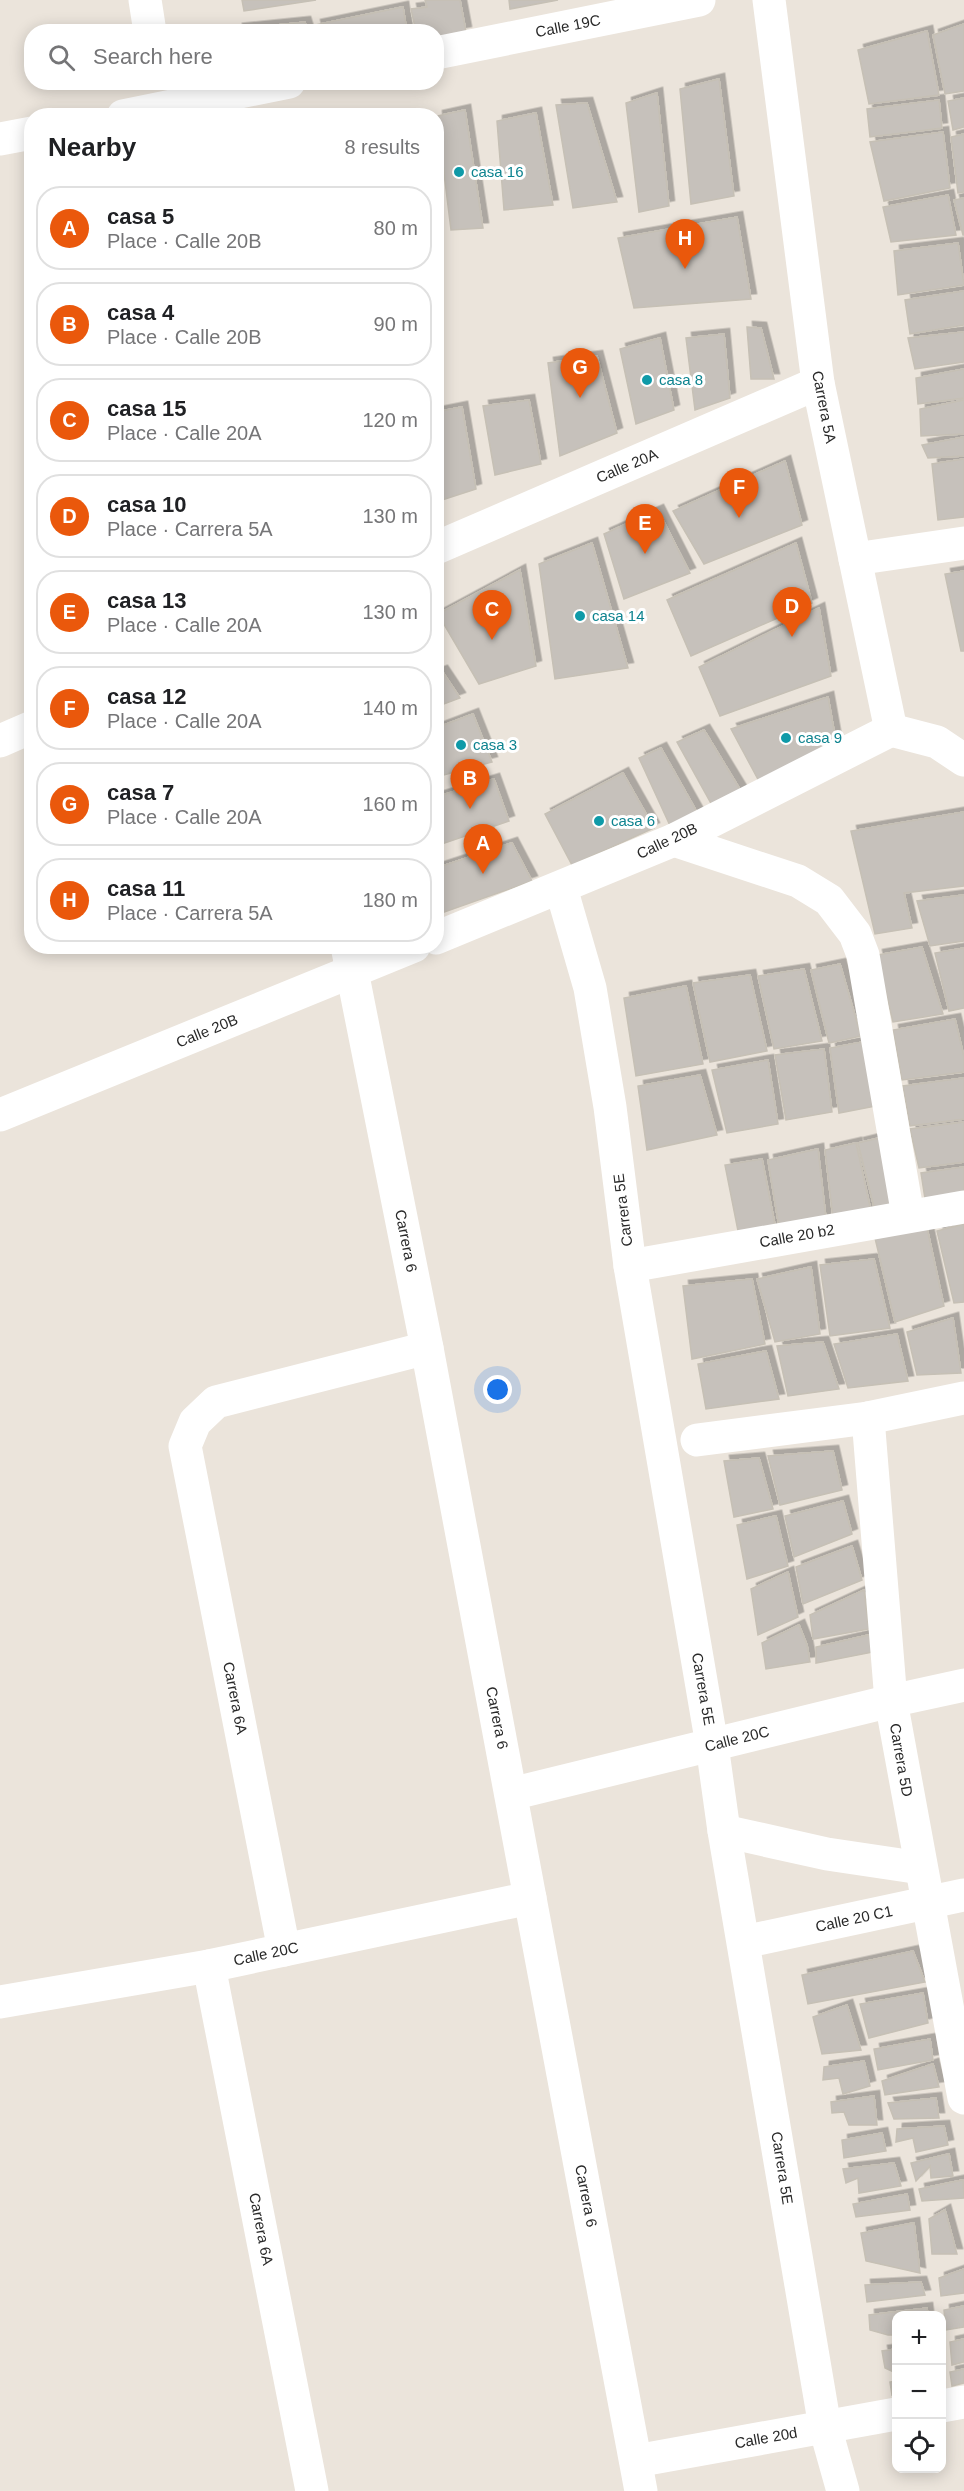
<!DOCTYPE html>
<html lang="en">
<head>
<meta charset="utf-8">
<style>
  :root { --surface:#fff; --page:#f6f6f6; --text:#202124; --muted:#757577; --line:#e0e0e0; --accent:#ea580c }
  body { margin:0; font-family:Helvetica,sans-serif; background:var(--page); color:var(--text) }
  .controls { position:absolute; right:18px; bottom:18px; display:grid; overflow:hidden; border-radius:12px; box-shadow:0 3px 15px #0003 }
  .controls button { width:54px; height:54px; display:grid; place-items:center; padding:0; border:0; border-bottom:2px solid var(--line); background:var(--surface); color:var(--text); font:30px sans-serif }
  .you { position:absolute; left:498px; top:1390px; width:21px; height:21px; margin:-15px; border:4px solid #fff; border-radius:50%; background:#1a73e8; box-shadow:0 0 0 9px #1a73e833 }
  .badge { display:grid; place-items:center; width:39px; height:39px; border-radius:50%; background:var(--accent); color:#fff; font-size:20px; font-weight:700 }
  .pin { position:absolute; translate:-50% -50px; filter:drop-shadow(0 2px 3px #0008) }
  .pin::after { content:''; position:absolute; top:32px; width:21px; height:18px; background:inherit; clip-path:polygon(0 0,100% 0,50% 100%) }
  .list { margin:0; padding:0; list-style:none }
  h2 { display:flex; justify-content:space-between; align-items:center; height:78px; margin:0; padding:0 24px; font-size:26px }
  h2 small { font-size:20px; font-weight:400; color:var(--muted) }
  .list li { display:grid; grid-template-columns:39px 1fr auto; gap:18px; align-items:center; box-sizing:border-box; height:84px; margin:0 12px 12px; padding:0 12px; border:2px solid var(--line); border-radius:24px }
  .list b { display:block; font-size:22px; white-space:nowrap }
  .list p { margin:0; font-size:20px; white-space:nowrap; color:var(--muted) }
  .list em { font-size:20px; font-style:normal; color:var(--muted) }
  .icon { flex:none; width:33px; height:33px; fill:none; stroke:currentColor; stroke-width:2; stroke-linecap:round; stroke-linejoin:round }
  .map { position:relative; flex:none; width:964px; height:2491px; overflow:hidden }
  .search { position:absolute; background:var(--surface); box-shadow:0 3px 15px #0003; left:24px; top:24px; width:420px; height:66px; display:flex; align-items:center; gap:15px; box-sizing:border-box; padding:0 21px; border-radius:24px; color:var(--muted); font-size:22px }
  .panel { position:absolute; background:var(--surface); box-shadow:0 3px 15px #0003; left:24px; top:108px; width:420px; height:846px; border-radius:24px }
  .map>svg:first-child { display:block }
  .building { fill:#c6c1bb; stroke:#c6c0b5; stroke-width:1.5; filter:url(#shadow) }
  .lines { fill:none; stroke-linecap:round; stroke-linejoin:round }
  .street { stroke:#fff; stroke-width:33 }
  .culture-dot { fill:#0f9aa8; stroke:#fff; stroke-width:2 }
  .labels { text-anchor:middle; stroke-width:6; stroke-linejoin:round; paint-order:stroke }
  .street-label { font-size:15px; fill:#292929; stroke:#fff }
  .culture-label { font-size:15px; fill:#0d838f; stroke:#fff; text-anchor:start }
</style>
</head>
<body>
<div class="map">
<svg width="964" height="2491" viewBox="0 0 964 2491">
  <defs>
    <filter id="shadow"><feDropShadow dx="5.5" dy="-5.5" stdDeviation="0" flood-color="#0004"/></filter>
  </defs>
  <rect width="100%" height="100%" fill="#ebe4db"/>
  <g class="building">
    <polygon points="242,0 316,0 244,11"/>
    <polygon points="425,0 460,0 466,32 436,38 436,32 416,32 411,9 427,7"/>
    <polygon points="509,0 558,0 510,9"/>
    <polygon points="403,7 407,32 317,32 315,25"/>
    <polygon points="305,22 308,32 238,32 237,29"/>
    <polygon points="964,24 964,91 945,94 933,35"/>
    <polygon points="927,31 939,95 869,104 858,50"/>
    <polygon points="719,79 734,196 691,204 680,89"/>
    <polygon points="657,93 669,206 639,212 626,103"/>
    <polygon points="964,98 964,127 953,130 948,101"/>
    <polygon points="939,100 942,128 870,137 867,109"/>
    <polygon points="587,103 617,202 573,208 556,105"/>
    <polygon points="465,110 483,228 451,230 437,116"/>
    <polygon points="536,113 553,205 504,210 497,121"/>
    <polygon points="943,132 950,188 884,201 870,142"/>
    <polygon points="964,134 964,192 958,193 951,137"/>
    <polygon points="948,195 956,235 891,242 883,207"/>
    <polygon points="964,198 964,235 963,235 954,200"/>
    <polygon points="737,217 751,299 634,308 618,238"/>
    <polygon points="958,243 964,285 898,295 894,251"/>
    <polygon points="964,291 964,325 910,334 905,300"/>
    <polygon points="747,327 761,328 774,379 751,379"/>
    <polygon points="964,332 964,362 915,369 908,338"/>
    <polygon points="724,334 730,398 695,410 686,338"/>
    <polygon points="660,338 674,410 636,424 620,349"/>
    <polygon points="597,356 617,433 560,456 548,363"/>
    <polygon points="964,369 964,398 918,404 916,378"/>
    <polygon points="529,400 541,464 495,475 483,406"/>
    <polygon points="964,400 964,434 921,436 920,409"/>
    <polygon points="462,407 476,489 436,502 436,412"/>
    <polygon points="964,437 964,456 928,458 922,445"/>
    <polygon points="964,459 964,517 938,520 932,464"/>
    <polygon points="785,461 802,525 704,564 673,511"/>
    <polygon points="658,510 690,573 624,599 604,534"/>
    <polygon points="592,543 628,668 555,679 539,564"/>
    <polygon points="796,543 812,603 691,656 667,600"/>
    <polygon points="520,570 536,666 479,684 438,614"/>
    <polygon points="964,571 964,651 961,651 945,574"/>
    <polygon points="819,608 831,676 720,716 699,667"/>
    <polygon points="442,671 460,698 436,707 436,673"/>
    <polygon points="828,697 837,747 760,783 731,729"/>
    <polygon points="473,714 492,762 436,777 436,728"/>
    <polygon points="704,730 741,791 713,807 677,742"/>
    <polygon points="661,748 698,814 672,830 639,758"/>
    <polygon points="623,773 654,828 572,865 545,814"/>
    <polygon points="494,779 509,821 436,846 436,797"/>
    <polygon points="964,812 964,886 904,893 912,928 875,934 851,831"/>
    <polygon points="512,843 532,881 436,915 436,868"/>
    <polygon points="964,895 964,941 930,946 917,901"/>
    <polygon points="922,947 943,1014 893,1022 877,955"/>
    <polygon points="964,948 964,1008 949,1011 935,953"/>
    <polygon points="840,964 861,1036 829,1043 811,970"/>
    <polygon points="804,969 822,1041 774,1049 758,976"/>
    <polygon points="750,975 767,1051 710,1062 693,983"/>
    <polygon points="686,986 703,1064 636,1076 624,998"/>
    <polygon points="955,1019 964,1057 964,1072 902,1080 893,1030"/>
    <polygon points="862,1042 876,1106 839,1113 830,1048"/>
    <polygon points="824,1049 832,1112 786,1120 775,1055"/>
    <polygon points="768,1060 778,1124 727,1133 712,1070"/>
    <polygon points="700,1075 717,1135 647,1150 638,1086"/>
    <polygon points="964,1078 964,1119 910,1126 903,1086"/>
    <polygon points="964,1122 964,1162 919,1168 910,1129"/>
    <polygon points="883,1137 896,1207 875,1211 858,1143"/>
    <polygon points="856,1143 871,1211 833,1218 825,1150"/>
    <polygon points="818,1149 826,1219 779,1227 768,1160"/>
    <polygon points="762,1159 776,1230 739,1236 725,1165"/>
    <polygon points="964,1167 964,1199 926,1205 921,1173"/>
    <polygon points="964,1224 964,1302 954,1303 937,1231"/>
    <polygon points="927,1228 944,1306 895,1322 875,1238"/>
    <polygon points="874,1259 890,1328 830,1336 820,1265"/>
    <polygon points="811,1267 820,1334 775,1342 757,1279"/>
    <polygon points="752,1279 765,1344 692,1359 683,1286"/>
    <polygon points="953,1318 961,1373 917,1375 907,1332"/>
    <polygon points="897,1334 908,1381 848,1388 834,1344"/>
    <polygon points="823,1342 839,1389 788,1396 777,1346"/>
    <polygon points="766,1351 779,1399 706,1409 698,1364"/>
    <polygon points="833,1451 842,1490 780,1505 768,1456"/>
    <polygon points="759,1458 773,1509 734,1517 724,1461"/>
    <polygon points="843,1501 852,1534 794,1557 785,1516"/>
    <polygon points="776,1516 788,1566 747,1579 737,1525"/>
    <polygon points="852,1546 862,1580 803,1604 796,1567"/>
    <polygon points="788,1572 798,1617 758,1635 751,1589"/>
    <polygon points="864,1590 869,1629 813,1639 810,1615"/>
    <polygon points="799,1625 807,1645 810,1662 766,1669 762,1643"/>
    <polygon points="869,1635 873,1652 816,1663 816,1647"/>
    <polygon points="913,1951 925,1982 808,2004 802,1975"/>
    <polygon points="923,1993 928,2023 869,2038 860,2004"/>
    <polygon points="847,2005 861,2050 822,2054 813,2017"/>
    <polygon points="930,2039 933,2060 878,2070 874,2049"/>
    <polygon points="864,2061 870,2086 843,2094 839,2078 823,2080 824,2067"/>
    <polygon points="933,2064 939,2087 885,2095 882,2081"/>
    <polygon points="874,2096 877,2125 849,2125 844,2112 832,2113 831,2102"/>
    <polygon points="936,2098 939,2118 894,2119 888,2103"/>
    <polygon points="944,2126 948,2145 916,2152 913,2138 896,2142 897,2129"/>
    <polygon points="882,2133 886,2151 844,2158 842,2140"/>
    <polygon points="949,2154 953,2176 931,2178 930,2166 916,2181 911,2163"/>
    <polygon points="894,2163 901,2186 859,2193 858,2178 846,2183 843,2169"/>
    <polygon points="963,2180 964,2198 922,2201 919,2189"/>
    <polygon points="907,2194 910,2210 856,2217 853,2204"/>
    <polygon points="945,2210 957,2254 932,2254 929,2219"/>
    <polygon points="914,2223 920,2273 866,2261 861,2233"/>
    <polygon points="964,2269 964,2293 941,2296 939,2278"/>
    <polygon points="921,2282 925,2295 867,2302 865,2285"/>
    <polygon points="964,2306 964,2327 946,2330 944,2310"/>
    <polygon points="927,2308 928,2316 896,2316 896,2335 888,2335 870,2330 869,2315"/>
    <polygon points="964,2339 964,2362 952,2365 950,2342"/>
    <polygon points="896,2349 896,2373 885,2368 882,2351"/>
    <polygon points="964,2369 964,2383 952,2386 950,2372"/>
    <polygon points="896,2381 896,2394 892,2395 890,2382"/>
  </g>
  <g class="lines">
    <g class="street">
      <polyline points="145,0 150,32"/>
      <polyline points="769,0 818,383 891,730"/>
      <polyline points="436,53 699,0"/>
      <polyline points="123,116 289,82"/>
      <polyline points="0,139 32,133"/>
      <polyline points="436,548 818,383"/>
      <polyline points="855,559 964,543"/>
      <polyline points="891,730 937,742 964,760"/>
      <polyline points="0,741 32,727"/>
      <polyline points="674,840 798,881 829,900 855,934 863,955 908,1216"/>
      <polyline points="561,888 590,988 610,1107 630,1266 712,1745 724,1831 825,2427 843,2491"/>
      <polyline points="436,938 674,840 891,730"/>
      <polyline points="347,946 427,1348 641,2491"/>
      <polyline points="0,1115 414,946"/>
      <polyline points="630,1266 964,1207"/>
      <polyline points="868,1418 891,1701 964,2098"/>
      <polyline points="697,1440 868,1418 964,1398"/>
      <polyline points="511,1794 891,1701 964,1685"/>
      <polyline points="724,1831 827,1854 921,1868"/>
      <polyline points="744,1942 964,1895"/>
      <polyline points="284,1950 185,1446 195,1422 216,1402 427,1348"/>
      <polyline points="209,1966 312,2491"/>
      <polyline points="0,2002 209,1966 530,1898"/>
      <polyline points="942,2406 964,2402"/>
      <polyline points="636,2461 896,2414"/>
    </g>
  </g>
  <g class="culture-dot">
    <circle cx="459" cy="172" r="6"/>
    <circle cx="647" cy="380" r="6"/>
    <circle cx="580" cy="616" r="6"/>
    <circle cx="786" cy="738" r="6"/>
    <circle cx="461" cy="745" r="6"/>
    <circle cx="599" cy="821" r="6"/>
  </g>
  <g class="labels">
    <g class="street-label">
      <text transform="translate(568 26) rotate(-11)" y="5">Calle 19C</text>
      <text transform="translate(824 407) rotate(79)" y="5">Carrera 5A</text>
      <text transform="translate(627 466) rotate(-23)" y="5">Calle 20A</text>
      <text transform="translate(667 841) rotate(-25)" y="5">Calle 20B</text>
      <text transform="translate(207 1031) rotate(-22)" y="5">Calle 20B</text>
      <text transform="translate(623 1210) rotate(-97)" y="5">Carrera 5E</text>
      <text transform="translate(797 1236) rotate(-10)" y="5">Calle 20 b2</text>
      <text transform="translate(406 1241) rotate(79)" y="5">Carrera 6</text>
      <text transform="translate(703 1689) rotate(80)" y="5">Carrera 5E</text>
      <text transform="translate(235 1698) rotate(79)" y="5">Carrera 6A</text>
      <text transform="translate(497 1718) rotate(79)" y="5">Carrera 6</text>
      <text transform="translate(737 1739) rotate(-14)" y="5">Calle 20C</text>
      <text transform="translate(901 1760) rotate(80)" y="5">Carrera 5D</text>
      <text transform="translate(854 1919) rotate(-12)" y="5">Calle 20 C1</text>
      <text transform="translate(266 1954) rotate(-12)" y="5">Calle 20C</text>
      <text transform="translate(782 2168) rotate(81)" y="5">Carrera 5E</text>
      <text transform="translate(586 2196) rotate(79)" y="5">Carrera 6</text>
      <text transform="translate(261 2229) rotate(79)" y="5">Carrera 6A</text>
      <text transform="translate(766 2438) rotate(-10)" y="5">Calle 20d</text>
    </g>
    <g class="culture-label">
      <text x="471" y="177">casa 16</text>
      <text x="659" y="385">casa 8</text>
      <text x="592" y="621">casa 14</text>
      <text x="798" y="743">casa 9</text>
      <text x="473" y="750">casa 3</text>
      <text x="611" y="826">casa 6</text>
    </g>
  </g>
</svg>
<div class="controls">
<button>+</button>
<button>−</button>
<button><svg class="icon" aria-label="locate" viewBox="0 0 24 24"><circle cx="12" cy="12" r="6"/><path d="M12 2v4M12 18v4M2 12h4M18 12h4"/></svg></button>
</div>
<div class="you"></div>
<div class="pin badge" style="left:483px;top:874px">A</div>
<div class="pin badge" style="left:470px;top:809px">B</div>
<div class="pin badge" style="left:492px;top:640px">C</div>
<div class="pin badge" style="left:792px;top:637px">D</div>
<div class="pin badge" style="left:645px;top:554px">E</div>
<div class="pin badge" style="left:739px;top:518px">F</div>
<div class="pin badge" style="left:580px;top:398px">G</div>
<div class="pin badge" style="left:685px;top:269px">H</div>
<div class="search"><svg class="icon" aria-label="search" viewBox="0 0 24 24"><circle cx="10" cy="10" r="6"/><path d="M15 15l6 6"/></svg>Search here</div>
<section class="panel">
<h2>Nearby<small>8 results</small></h2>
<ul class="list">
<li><span class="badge">A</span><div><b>casa 5</b><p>Place · Calle 20B</p></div><em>80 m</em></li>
<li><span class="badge">B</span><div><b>casa 4</b><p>Place · Calle 20B</p></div><em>90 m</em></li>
<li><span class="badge">C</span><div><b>casa 15</b><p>Place · Calle 20A</p></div><em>120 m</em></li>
<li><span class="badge">D</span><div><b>casa 10</b><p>Place · Carrera 5A</p></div><em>130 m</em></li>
<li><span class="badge">E</span><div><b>casa 13</b><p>Place · Calle 20A</p></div><em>130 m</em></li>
<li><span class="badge">F</span><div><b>casa 12</b><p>Place · Calle 20A</p></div><em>140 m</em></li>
<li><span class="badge">G</span><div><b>casa 7</b><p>Place · Calle 20A</p></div><em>160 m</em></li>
<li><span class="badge">H</span><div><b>casa 11</b><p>Place · Carrera 5A</p></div><em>180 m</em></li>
</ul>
</section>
</div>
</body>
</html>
